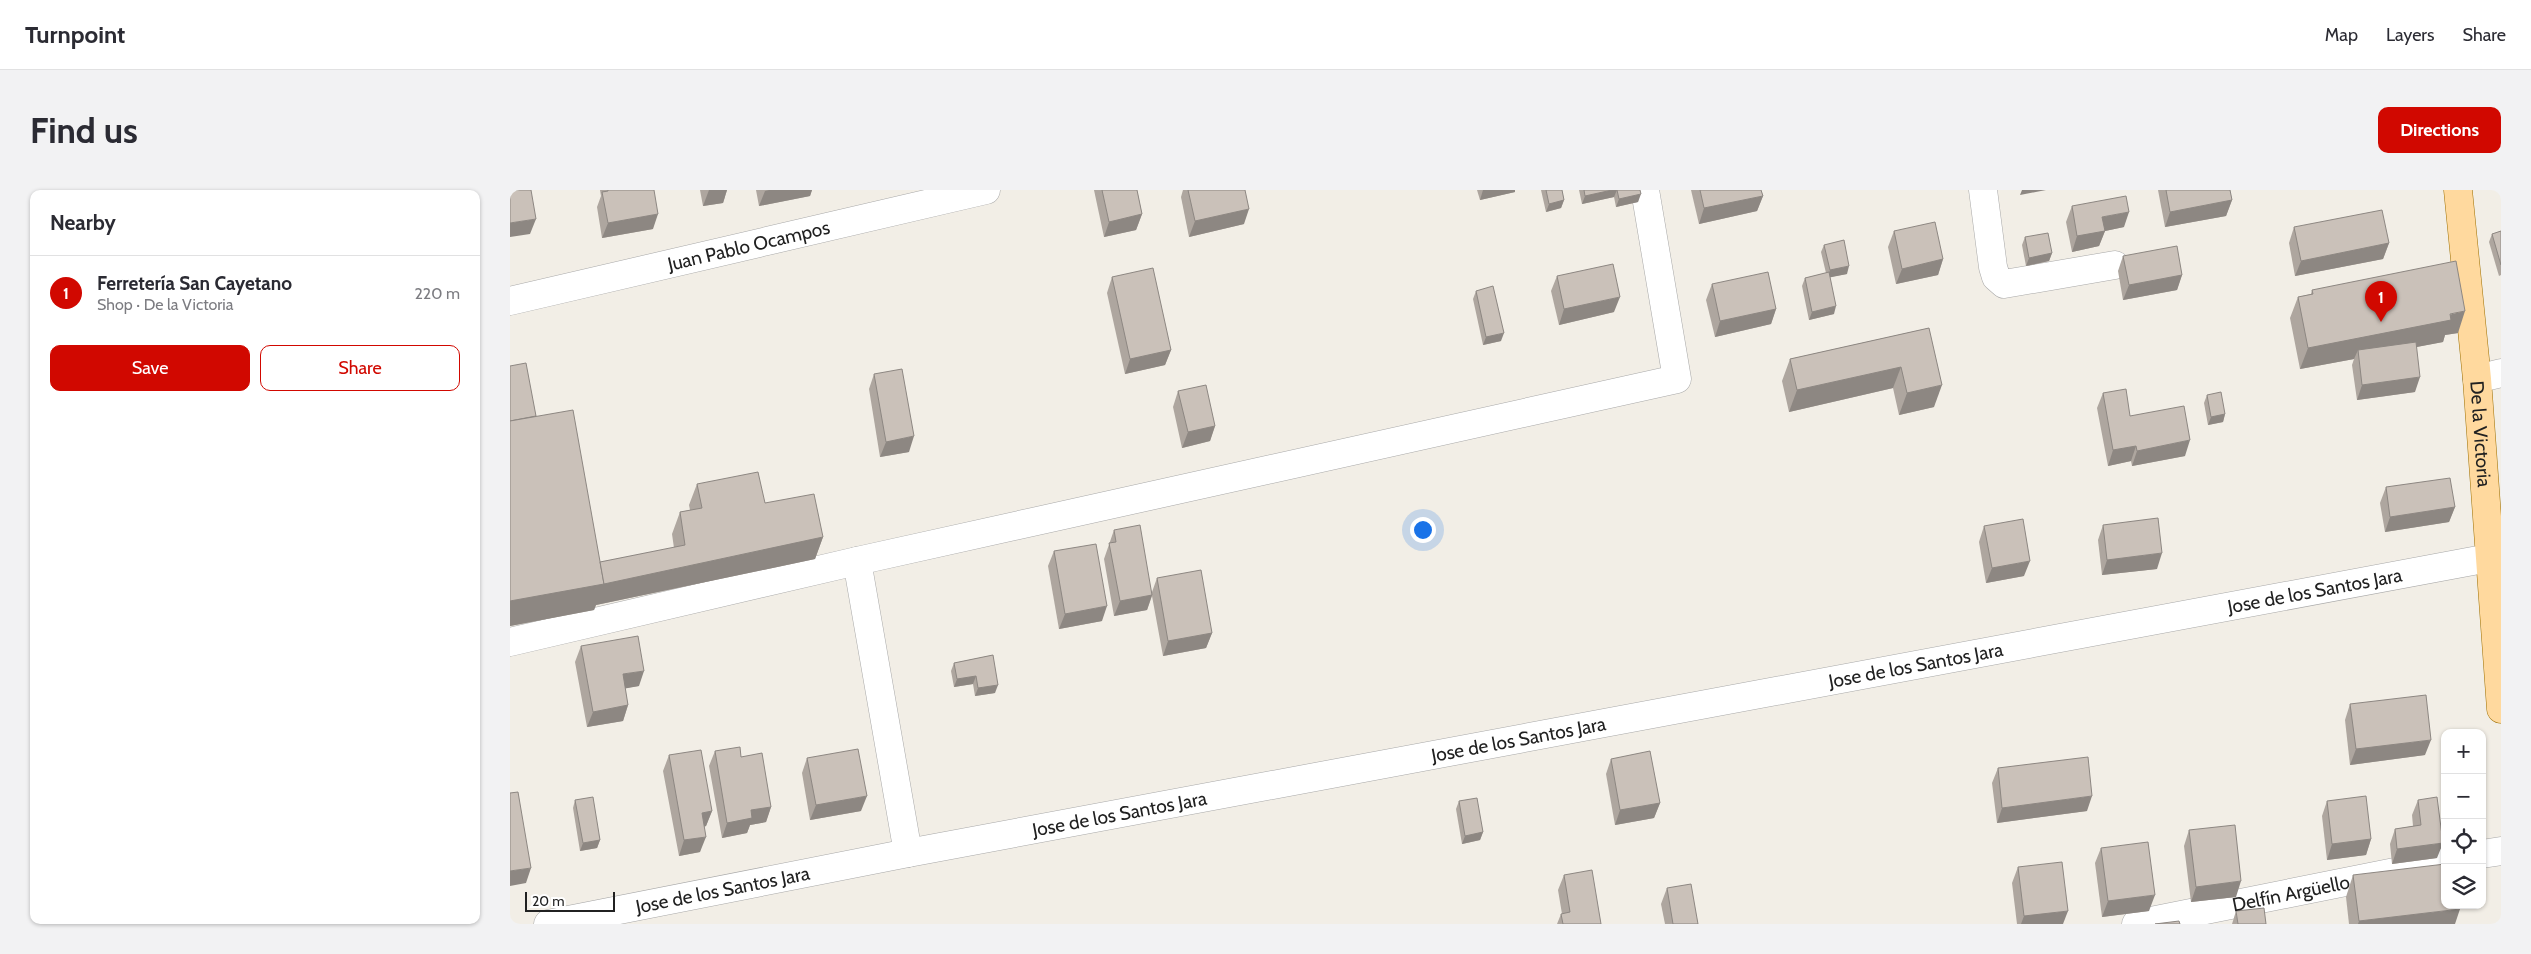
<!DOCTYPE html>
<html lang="en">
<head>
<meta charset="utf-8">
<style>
  :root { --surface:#fff; --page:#f2f2f3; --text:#2b2b33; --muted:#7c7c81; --line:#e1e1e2; --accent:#d10800 }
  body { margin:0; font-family:Cabin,sans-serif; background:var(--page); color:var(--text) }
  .controls { position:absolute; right:15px; bottom:15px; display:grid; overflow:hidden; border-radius:10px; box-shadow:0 1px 4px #0004 }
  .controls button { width:45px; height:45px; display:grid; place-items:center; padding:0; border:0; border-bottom:1px solid var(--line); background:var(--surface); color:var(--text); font:25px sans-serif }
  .scale { position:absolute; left:15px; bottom:12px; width:90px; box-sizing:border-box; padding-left:5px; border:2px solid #212121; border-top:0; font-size:14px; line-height:18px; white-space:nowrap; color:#212121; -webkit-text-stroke:4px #fff; paint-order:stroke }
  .you { position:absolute; left:912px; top:339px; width:18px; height:18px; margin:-12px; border:4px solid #fff; border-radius:50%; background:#1a73e8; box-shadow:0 0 0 8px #1a73e833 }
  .badge { display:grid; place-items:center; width:32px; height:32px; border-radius:50%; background:var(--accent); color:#fff; font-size:16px; font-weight:700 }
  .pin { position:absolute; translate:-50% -41px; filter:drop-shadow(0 1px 2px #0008) }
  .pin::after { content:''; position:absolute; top:26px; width:18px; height:15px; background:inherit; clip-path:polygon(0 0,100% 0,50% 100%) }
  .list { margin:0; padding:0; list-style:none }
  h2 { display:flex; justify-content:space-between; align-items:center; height:65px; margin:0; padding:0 20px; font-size:21px }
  h2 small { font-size:16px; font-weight:400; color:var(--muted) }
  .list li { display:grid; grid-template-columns:32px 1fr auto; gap:15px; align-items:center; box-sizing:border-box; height:75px; padding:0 20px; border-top:1px solid var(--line) }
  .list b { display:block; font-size:19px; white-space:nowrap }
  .list p { margin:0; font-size:16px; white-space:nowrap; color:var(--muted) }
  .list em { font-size:16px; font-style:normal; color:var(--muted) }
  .actions { display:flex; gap:10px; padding:15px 20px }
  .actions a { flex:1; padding:11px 0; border:1px solid var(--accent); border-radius:10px; text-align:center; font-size:18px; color:var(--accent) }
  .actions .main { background:var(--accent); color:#fff }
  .icon { flex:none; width:28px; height:28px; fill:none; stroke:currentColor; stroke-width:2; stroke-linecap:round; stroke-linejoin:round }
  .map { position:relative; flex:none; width:1991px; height:734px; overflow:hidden; border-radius:10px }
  header { display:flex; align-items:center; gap:30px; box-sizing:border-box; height:70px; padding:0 25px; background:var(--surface); border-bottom:1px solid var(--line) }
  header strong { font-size:24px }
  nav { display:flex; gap:28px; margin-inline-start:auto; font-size:18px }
  .intro { display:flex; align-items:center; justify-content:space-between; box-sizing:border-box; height:120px; padding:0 30px }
  h1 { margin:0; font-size:35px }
  .button { padding:12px 22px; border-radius:10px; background:var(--accent); color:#fff; font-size:18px; font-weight:700 }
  main { display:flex; gap:30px; padding:0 30px }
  aside { flex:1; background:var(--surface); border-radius:10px; box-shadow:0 1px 4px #0004 }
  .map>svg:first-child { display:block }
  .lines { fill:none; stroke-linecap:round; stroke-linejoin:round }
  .minor-casing { stroke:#a8a8a8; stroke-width:29 }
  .major-casing { stroke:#9d6f00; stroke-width:29 }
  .minor { stroke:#fff; stroke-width:28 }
  .major { stroke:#ffd99e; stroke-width:28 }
  .wall { fill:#aea69f }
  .shaded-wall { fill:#8d8782 }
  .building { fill:#cac1b9; stroke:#8d8782 }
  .labels { text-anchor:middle; stroke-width:5; stroke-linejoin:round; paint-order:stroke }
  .street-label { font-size:19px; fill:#212121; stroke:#fff }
</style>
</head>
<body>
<header>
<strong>Turnpoint</strong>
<nav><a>Map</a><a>Layers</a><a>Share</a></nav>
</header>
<div class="intro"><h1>Find us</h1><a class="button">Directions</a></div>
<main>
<aside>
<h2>Nearby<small></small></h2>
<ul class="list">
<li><span class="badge">1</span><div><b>Ferretería San Cayetano</b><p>Shop · De la Victoria</p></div><em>220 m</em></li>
</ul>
<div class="actions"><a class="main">Save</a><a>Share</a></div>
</aside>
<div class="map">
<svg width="1991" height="734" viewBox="0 0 1991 734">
  <rect width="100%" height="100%" fill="#f2eee6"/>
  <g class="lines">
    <g class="minor-casing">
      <g id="minor">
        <polyline points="1473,0 1483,77 1486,87 1494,94 1605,75"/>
        <path id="s1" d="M 0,111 L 476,0"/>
        <polyline points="1967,189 1991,183"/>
        <polyline points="347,371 398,663"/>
        <polyline points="0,452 347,371 1167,189 1135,0"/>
        <polyline points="1972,664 1991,661"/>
        <path id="s2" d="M 38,734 L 398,663 L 1979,368"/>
        <path id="s3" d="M 1626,734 L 1935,672"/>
      </g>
    </g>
    <g class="major-casing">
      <g id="major">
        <path id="s4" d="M 1948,0 L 1967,189 L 1991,519"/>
      </g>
    </g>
    <use href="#minor" class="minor"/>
    <use href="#major" class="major"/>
  </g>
  <g class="wall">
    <polygon points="90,0 144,0 143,39 92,48 87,17 91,6"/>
    <polygon points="190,0 217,0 213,13 193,16"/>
    <polygon points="246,0 302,0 300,6 249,16"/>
    <polygon points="584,0 627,0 632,24 626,40 594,47"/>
    <polygon points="673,0 735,0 734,34 679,47 671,7"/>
    <polygon points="967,0 1005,0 1005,2 970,10"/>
    <polygon points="1031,0 1052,0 1054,10 1051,18 1036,22"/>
    <polygon points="1069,0 1130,0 1128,12 1106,17 1104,7 1072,14"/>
    <polygon points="1181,0 1251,0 1253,6 1247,21 1189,34"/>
    <polygon points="1648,0 1720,0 1722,10 1716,26 1655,37"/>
    <polygon points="1562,16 1614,37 1595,41 1589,56 1562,62 1556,32"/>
    <polygon points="1784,37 1879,53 1873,69 1785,86 1779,53"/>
    <polygon points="1384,41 1433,69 1428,85 1386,94 1378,57"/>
    <polygon points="1991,41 1991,85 1989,86 1979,52 1982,44"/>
    <polygon points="1515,47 1542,63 1539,71 1516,76 1512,55"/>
    <polygon points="1314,55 1337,84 1320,87 1324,124 1299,130 1292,96 1295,88 1316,83 1311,62"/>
    <polygon points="1613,66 1672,85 1667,100 1613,110 1608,81"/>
    <polygon points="1047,86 1104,122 1049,135 1041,101"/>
    <polygon points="602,87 661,160 655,175 615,184 597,103"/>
    <polygon points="1202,94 1266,119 1261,134 1205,147 1196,110"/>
    <polygon points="1802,100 1948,143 1935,145 1933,152 1906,157 1905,202 1847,210 1842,175 1844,169 1790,179 1780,128 1788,107 1801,104"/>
    <polygon points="966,101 991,151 973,155 963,109"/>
    <polygon points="1419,138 1424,217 1389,225 1383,198 1279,222 1272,191 1280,169"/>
    <polygon points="0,176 26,226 90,372 164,358 162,344 170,322 180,320 179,315 187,294 255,313 313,347 305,369 86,415 84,420 0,436"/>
    <polygon points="364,184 399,262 370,267 359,199"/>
    <polygon points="668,201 705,236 700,251 672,258 663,217"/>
    <polygon points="1593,203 1620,226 1675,266 1622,276 1621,271 1598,276 1587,218"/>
    <polygon points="1697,205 1715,224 1713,232 1698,235 1694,213"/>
    <polygon points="1876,297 1945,317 1939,332 1875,342 1870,313"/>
    <polygon points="1593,335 1647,379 1592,385 1588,350"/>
    <polygon points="1474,336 1514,386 1476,393 1469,352"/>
    <polygon points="604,340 642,402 647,388 702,443 696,458 653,466 642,406 637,420 604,426 594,369"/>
    <polygon points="544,361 592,431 549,439 538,376"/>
    <polygon points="71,456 129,496 115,498 118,515 113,531 77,537 65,472"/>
    <polygon points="483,465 485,503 465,506 463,494 444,497 441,481 444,473"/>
    <polygon points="1840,514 1915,565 1840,575 1835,530"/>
    <polygon points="205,561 231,567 261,617 256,632 240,635 237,643 212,648 199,576"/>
    <polygon points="159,565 202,621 196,636 194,637 190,662 169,666 153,581"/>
    <polygon points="297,568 351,621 300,630 292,583"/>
    <polygon points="1101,569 1150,613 1144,628 1105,635 1096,584"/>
    <polygon points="1488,578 1577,621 1487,633 1482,593"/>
    <polygon points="65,610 90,650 87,658 70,661 63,618"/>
    <polygon points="1908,610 1927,668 1882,674 1880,654 1885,639 1903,636 1902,625"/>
    <polygon points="949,611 973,642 970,650 952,654 946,619"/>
    <polygon points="1817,611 1861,649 1856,665 1817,670 1812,626"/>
    <polygon points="1679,640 1726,707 1681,712 1674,656"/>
    <polygon points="1591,658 1639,721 1592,727 1585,673"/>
    <polygon points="1508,677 1553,734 1507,734 1502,693"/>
    <polygon points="1054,685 1091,734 1047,734 1051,724 1052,724 1048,700"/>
    <polygon points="1843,685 1945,734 1839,734 1836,707"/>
    <polygon points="1157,698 1188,734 1155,734 1151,714"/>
    <polygon points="1726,721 1728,734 1722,734"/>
  </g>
  <g class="shaded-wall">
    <polygon points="199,0 217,0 213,13 193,16"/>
    <polygon points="259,0 302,0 300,6 249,16 255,1"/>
    <polygon points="973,0 1005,0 1005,2 970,10"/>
    <polygon points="1102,0 1107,0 1104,7 1072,14 1075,6"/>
    <polygon points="1512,0 1536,0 1510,5"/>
    <polygon points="1131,4 1128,12 1106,17 1109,9"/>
    <polygon points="1253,6 1247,21 1189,34 1194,18"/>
    <polygon points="1054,10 1051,18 1036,22 1039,14"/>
    <polygon points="1722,10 1716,26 1655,37 1660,22"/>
    <polygon points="739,19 734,34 679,47 685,31"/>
    <polygon points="1619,22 1614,37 1595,41 1589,56 1562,62 1567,46 1592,27"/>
    <polygon points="148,24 143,39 92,48 98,33"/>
    <polygon points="632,24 626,40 594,47 599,32"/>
    <polygon points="26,29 20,44 0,47 0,33"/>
    <polygon points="1879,53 1873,69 1785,86 1791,71"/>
    <polygon points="1542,63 1539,71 1516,76 1519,68"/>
    <polygon points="1433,69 1428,85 1386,94 1392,79"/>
    <polygon points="1339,76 1337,84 1317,88 1320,80"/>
    <polygon points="1672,85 1667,100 1613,110 1619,95"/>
    <polygon points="1110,107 1104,122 1049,135 1054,119"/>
    <polygon points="1326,116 1324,124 1299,130 1302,122"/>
    <polygon points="1266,119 1261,134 1205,147 1210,131"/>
    <polygon points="1955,121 1948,143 1935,145 1933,152 1849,168 1848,160 1844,169 1790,179 1798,158"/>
    <polygon points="994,143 991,151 973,155 976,147"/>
    <polygon points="661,160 655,175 615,184 620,169"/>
    <polygon points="1391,177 1383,198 1279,222 1287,200"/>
    <polygon points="1910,187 1905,202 1847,210 1852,195"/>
    <polygon points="1432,195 1424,217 1389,225 1397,203"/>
    <polygon points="1715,224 1713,232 1698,235 1701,227"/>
    <polygon points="705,236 700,251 672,258 678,242"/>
    <polygon points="404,246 399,262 370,267 376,252"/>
    <polygon points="1680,250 1675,266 1622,276 1627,261"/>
    <polygon points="1626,256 1621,271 1598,276 1603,260"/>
    <polygon points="1945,317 1939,332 1875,342 1880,327"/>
    <polygon points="313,347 305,369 86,415 84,420 0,436 0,411"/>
    <polygon points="1652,363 1647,379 1592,385 1597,370"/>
    <polygon points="1520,371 1514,386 1476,393 1482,378"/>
    <polygon points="642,405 637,420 604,426 610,411"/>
    <polygon points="597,416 592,431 549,439 555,424"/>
    <polygon points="702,443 696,458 653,466 658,451"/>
    <polygon points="134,481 129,496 107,500 113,484"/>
    <polygon points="466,486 463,494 444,497 447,489"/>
    <polygon points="488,495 485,503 465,506 468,498"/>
    <polygon points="118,515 113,531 77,537 83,522"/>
    <polygon points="1921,550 1915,565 1840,575 1846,559"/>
    <polygon points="357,606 351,621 300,630 306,615"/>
    <polygon points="1582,606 1577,621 1487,633 1492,618"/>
    <polygon points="1150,613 1144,628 1105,635 1110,620"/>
    <polygon points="261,617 256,632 240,635 237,643 212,648 217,633 241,620"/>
    <polygon points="202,621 196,636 186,638 192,623"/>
    <polygon points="973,642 970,650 952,654 955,646"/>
    <polygon points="196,647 190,662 169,666 174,650"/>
    <polygon points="1861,649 1856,665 1817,670 1822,654"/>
    <polygon points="90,650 87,658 70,661 73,653"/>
    <polygon points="1933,653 1927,668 1882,674 1887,659"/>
    <polygon points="21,678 16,693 0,696 0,681"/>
    <polygon points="1731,691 1726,707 1681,712 1686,697"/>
    <polygon points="1645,705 1639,721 1592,727 1598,711"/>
    <polygon points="1950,719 1945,734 1848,734 1849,731"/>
    <polygon points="1558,721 1553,734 1511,734 1514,726"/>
  </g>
  <g class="building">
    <polygon points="0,0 21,0 26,29 0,33"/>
    <polygon points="98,0 144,0 148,24 98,33 92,2 98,1"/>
    <polygon points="592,0 627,0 632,24 599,32"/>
    <polygon points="678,0 735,0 739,19 685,31"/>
    <polygon points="1036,0 1052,0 1054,10 1039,14"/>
    <polygon points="1074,0 1102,0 1075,6"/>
    <polygon points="1107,0 1130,0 1131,4 1109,9"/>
    <polygon points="1190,0 1251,0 1253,6 1194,18"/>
    <polygon points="1656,0 1720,0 1722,10 1660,22"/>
    <polygon points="1616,6 1619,22 1592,27 1595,41 1567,46 1562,16"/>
    <polygon points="1872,20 1879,53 1791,71 1784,37"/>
    <polygon points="1425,32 1433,69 1392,79 1384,41"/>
    <polygon points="1991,41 1991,75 1982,44"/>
    <polygon points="1538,43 1542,63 1519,68 1515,47"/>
    <polygon points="1334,50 1339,76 1320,80 1314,55"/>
    <polygon points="1667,56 1672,85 1619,95 1613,66"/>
    <polygon points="1946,71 1955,121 1940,124 1941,130 1798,158 1788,107 1803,104 1802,100"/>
    <polygon points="1103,74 1110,107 1054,119 1047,86"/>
    <polygon points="643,78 661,160 620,169 602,87"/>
    <polygon points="1258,82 1266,119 1210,131 1202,94"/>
    <polygon points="1319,82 1326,116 1302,122 1295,88"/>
    <polygon points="983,96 994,143 976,147 966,101"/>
    <polygon points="1419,138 1432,195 1397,203 1391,177 1287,200 1280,169"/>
    <polygon points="1906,152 1910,187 1852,195 1848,160"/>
    <polygon points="16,173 26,226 0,231 0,176"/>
    <polygon points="392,179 404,246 376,252 364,184"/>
    <polygon points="696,195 705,236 678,242 668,201"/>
    <polygon points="1616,199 1620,226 1674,216 1680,250 1627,261 1626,256 1603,260 1593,203"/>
    <polygon points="1711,202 1715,224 1701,227 1697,205"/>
    <polygon points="63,220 94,394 0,411 0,231"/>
    <polygon points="248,282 255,313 304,304 313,347 94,394 90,372 175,355 170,322 192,318 187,294"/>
    <polygon points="1940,288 1945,317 1880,327 1876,297"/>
    <polygon points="1648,328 1652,363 1597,370 1593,335"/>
    <polygon points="1513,329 1520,371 1482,378 1474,336"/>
    <polygon points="630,335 642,405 610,411 599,353 606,352 604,340"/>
    <polygon points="586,354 597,416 555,424 544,361"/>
    <polygon points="691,380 702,443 658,451 647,388"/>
    <polygon points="128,446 134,481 113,484 118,515 83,522 71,456"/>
    <polygon points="483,465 488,495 468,498 466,486 447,489 444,473"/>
    <polygon points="1916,505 1921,550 1846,559 1840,514"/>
    <polygon points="230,557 231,567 252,563 261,617 241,620 242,628 217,633 205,561"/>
    <polygon points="348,559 357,606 306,615 297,568"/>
    <polygon points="191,560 202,621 192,623 196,647 174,650 159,565"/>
    <polygon points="1140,561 1150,613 1110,620 1101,569"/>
    <polygon points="1578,567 1582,606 1492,618 1488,578"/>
    <polygon points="8,602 21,678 0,681 0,603"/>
    <polygon points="1856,606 1861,649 1822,654 1817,611"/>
    <polygon points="83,607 90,650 73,653 65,610"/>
    <polygon points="1927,607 1933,653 1887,659 1885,639 1911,635 1908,610"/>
    <polygon points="967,608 973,642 955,646 949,611"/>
    <polygon points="1725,635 1731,691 1686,697 1679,640"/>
    <polygon points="1638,652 1645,705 1598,711 1591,658"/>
    <polygon points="1552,672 1558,721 1514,726 1508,677"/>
    <polygon points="1935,674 1935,715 1950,715 1950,719 1849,731 1843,685"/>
    <polygon points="1082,680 1091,734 1053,734 1051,724 1060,722 1054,685"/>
    <polygon points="1181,694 1188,734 1163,734 1157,698"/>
    <polygon points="1754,718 1756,734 1728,734 1726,721"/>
    <polygon points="1669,731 1670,734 1645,734"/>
  </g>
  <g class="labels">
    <g class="street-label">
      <text dy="7" stroke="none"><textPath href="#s1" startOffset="245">Juan Pablo Ocampos</textPath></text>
      <text dy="7" stroke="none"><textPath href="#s4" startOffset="245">De la Victoria</textPath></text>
      <text dy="7" stroke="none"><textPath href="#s2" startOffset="1798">Jose de los Santos Jara</textPath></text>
      <text dy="7" stroke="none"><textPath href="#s2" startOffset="1392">Jose de los Santos Jara</textPath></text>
      <text dy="7" stroke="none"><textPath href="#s2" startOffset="988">Jose de los Santos Jara</textPath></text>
      <text dy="7" stroke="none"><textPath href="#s2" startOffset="582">Jose de los Santos Jara</textPath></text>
      <text dy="7" stroke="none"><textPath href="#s2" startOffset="178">Jose de los Santos Jara</textPath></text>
      <text dy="7" stroke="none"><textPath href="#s3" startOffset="158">Delfín Argüello</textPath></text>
    </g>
  </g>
</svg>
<div class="controls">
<button>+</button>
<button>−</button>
<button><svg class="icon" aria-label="locate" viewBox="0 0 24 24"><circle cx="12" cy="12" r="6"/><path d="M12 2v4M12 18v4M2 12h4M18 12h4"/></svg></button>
<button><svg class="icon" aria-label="layers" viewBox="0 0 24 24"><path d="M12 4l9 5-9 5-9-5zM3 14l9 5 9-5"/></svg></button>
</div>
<div class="scale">20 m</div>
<div class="you"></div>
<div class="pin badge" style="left:1871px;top:132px">1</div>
</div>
</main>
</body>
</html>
